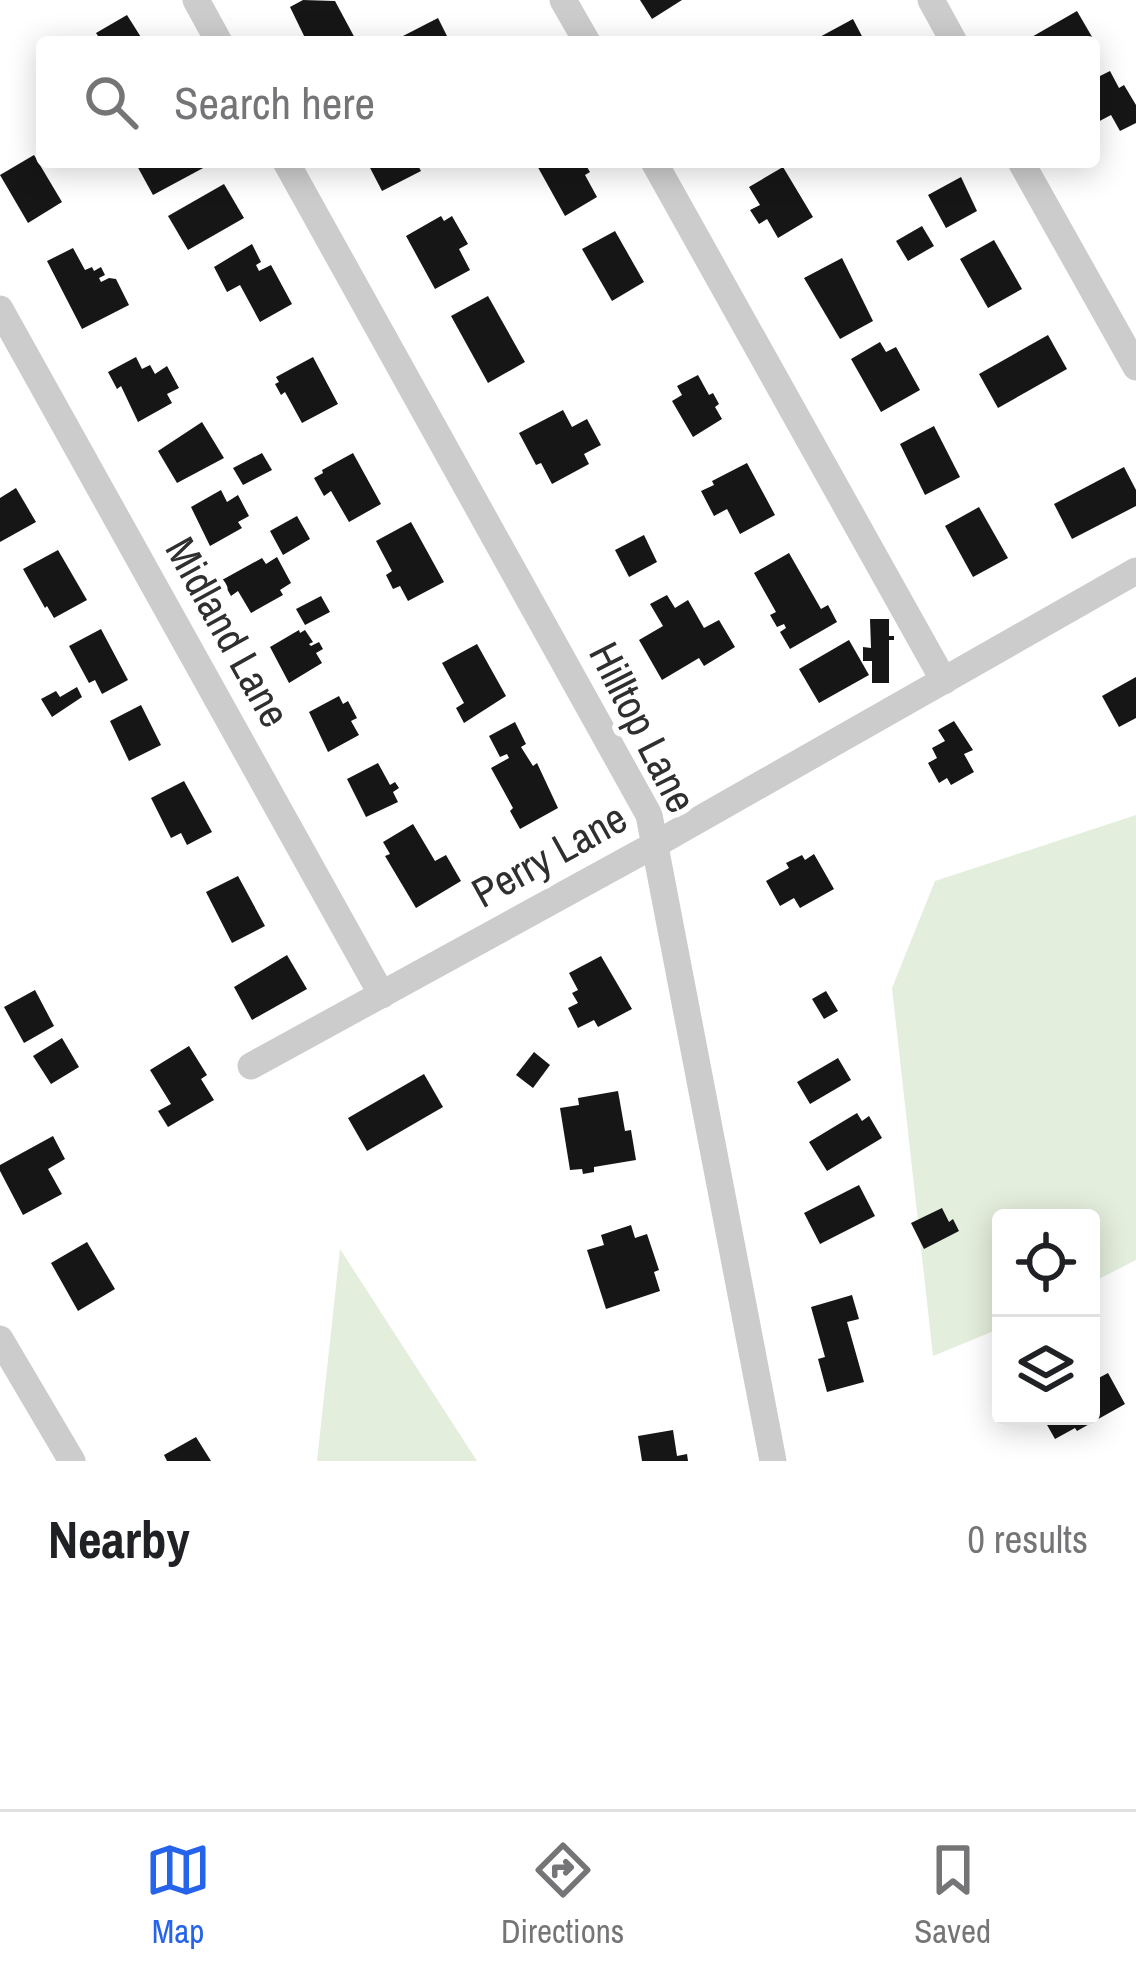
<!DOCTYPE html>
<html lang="en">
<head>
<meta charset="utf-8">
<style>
  :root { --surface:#fff; --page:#f2f2f2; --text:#202124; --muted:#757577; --line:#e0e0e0; --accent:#2563eb }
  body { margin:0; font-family:"Archivo Narrow",sans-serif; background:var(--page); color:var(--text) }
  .controls { position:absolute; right:36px; bottom:36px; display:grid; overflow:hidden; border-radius:12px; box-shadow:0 6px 30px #0003 }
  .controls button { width:108px; height:108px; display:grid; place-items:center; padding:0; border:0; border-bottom:3px solid var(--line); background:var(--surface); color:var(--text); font:60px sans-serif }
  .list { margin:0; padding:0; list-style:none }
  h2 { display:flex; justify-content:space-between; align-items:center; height:156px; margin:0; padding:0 48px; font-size:51px }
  h2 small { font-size:39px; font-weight:400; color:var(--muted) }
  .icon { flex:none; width:66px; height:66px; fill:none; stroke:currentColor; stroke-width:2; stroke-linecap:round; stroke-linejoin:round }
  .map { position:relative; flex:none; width:1136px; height:1461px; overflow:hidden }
  .search { position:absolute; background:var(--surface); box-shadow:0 6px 30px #0003; left:36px; right:36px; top:36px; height:132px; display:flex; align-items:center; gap:30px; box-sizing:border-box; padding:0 42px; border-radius:12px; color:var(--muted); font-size:45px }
  .sheet { height:348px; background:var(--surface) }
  nav { display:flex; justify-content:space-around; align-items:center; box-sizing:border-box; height:168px; border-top:3px solid var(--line); background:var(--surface); font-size:33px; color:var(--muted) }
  nav a { display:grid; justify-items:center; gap:6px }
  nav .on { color:var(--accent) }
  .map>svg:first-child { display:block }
  .green { fill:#e4eedc }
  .building { fill:#161616 }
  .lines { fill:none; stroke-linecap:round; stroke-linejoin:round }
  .minor { stroke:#ccc; stroke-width:27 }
  .labels { text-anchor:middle; stroke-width:12; stroke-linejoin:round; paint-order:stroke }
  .street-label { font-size:42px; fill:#2f2f2f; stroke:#fff }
</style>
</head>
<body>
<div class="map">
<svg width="1136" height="1461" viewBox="0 0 1136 1461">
  <rect width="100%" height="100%" fill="#fff"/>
  <g class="green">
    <polygon points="1136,815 1136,1260 1091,1283 1091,1218 1001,1218 1001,1328 933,1356 892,988 935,881"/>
    <polygon points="340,1249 477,1461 317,1461"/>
  </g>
  <g class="building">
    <polygon points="303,0 335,1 357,42 307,42 290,7"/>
    <polygon points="640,0 682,0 652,19"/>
    <polygon points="1077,11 1095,42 1023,42"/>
    <polygon points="127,15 144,42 102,42 96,33"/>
    <polygon points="438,18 450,42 406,42 403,36"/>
    <polygon points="853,19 865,42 818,42 816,39"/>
    <polygon points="1110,71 1119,88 1124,85 1136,105 1136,123 1120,131 1111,115 1094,124 1094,79"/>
    <polygon points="34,155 62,202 28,223 0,175"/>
    <polygon points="141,162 202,162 205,167 153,195 136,164"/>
    <polygon points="367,162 416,162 421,171 382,191"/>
    <polygon points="535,162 584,162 590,172 585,175 597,197 565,216"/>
    <polygon points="783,167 813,217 778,238 767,219 759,224 750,210 760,205 749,187"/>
    <polygon points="961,177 977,211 946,228 928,195"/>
    <polygon points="224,184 244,218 188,250 168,216"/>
    <polygon points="441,216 444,221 452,216 468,244 459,249 470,270 435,289 406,236"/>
    <polygon points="922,226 934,246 908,261 896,241"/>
    <polygon points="615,231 644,282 612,301 582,249"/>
    <polygon points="994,240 1022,289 988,308 960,259"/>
    <polygon points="252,244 261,262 256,265 259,271 271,265 292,304 260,322 240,285 227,292 214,267"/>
    <polygon points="73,248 85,270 92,267 94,271 101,267 105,275 99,278 101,282 109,278 116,279 129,305 82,329 47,261"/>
    <polygon points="842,258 873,321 840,339 804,278"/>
    <polygon points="488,296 525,362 488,383 451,316"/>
    <polygon points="1048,335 1067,369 998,408 979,374"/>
    <polygon points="880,342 886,352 896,347 920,390 881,412 851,359"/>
    <polygon points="136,357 142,369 150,365 155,374 167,366 179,388 167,394 172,403 138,422 121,386 117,389 108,372"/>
    <polygon points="313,357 338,404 302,423 285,392 281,395 275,384 279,382 276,377"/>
    <polygon points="698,375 709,395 713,393 719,404 715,407 722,419 693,437 672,401 682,395 677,386"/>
    <polygon points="563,410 572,427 587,419 601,445 584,454 589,464 552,484 541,463 536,465 519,433"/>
    <polygon points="202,422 224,458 177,483 158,451"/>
    <polygon points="934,426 960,477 925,495 900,444"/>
    <polygon points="262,453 272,470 243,485 233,468"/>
    <polygon points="353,453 381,504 349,522 331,491 324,496 314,478 323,473 322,470"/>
    <polygon points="747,463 775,515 740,534 727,509 714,516 701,491 714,485 712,481"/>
    <polygon points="1124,467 1136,490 1136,506 1072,539 1054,504"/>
    <polygon points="16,488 36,522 0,542 0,498"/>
    <polygon points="221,490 227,502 238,495 249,516 238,522 242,528 210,546 191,507"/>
    <polygon points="979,507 1008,558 973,577 945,526"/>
    <polygon points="297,516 310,539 283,555 270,531"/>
    <polygon points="411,522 444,582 408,601 400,586 393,589 386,575 392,571 376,541"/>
    <polygon points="644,535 657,562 629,577 615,550"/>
    <polygon points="58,550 87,600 54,618 47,606 45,608 23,569"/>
    <polygon points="789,553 821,609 828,605 837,622 790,649 780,632 786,628 784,624 777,627 770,615 776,612 754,573"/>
    <polygon points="277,557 291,583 280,590 283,595 251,613 238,591 231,596 222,580 262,558 266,564"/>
    <polygon points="667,595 675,608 688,600 704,628 719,620 735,647 704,666 699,658 662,680 639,640 663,626 650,604"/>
    <polygon points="321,596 330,612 305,625 296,609"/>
    <polygon points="870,619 889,619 889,636 894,636 894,640 889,640 889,683 872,683 872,661 863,661 863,647 871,648"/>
    <polygon points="101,629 128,680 102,694 95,680 89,683 69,646"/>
    <polygon points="299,630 300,633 305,630 313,642 309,644 311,646 319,642 323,649 316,653 322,663 289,683 270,647"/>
    <polygon points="849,640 869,675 819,703 799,669"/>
    <polygon points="477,644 506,696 464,723 456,708 464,703 442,663"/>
    <polygon points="1136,677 1136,718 1119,727 1102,696"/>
    <polygon points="77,687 82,697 52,717 41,699 56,691 60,697"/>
    <polygon points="339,696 343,704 348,701 357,718 351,721 359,735 328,752 309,712"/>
    <polygon points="141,705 161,745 129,761 110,721"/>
    <polygon points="954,721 973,750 964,754 974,772 951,785 947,778 939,783 928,763 937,758 932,748 945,741 938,730"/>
    <polygon points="515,722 526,744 521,747 533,766 537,763 558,808 520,829 510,811 513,808 491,768 509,758 507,754 500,757 489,736"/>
    <polygon points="378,763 390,785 395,782 399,788 393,792 398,802 366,817 347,779"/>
    <polygon points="184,781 212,832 187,845 181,833 171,838 151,798"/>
    <polygon points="413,824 435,861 446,855 461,881 416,908 385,856 390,854 383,842"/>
    <polygon points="814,854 834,889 800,908 794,898 780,906 766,881 789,868 786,863 802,855 805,860"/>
    <polygon points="238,876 265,926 232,943 206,892"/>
    <polygon points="287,955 307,989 252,1020 234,987"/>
    <polygon points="601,956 632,1009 598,1027 594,1020 578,1028 568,1008 578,1003 572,993 578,990 569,973"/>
    <polygon points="35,990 54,1026 24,1043 4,1007"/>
    <polygon points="826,991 838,1011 824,1019 812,999"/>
    <polygon points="62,1038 79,1067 51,1084 33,1056"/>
    <polygon points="189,1046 207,1075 201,1079 214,1100 168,1127 158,1111 171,1104 150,1070"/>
    <polygon points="534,1052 550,1065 533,1088 516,1075"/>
    <polygon points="838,1058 851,1080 810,1104 797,1082"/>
    <polygon points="424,1074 443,1107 367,1151 348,1118"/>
    <polygon points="618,1091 625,1131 631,1130 636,1160 594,1167 594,1172 583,1174 582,1169 570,1170 560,1108 579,1105 578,1098"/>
    <polygon points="857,1113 862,1121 869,1116 882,1138 827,1171 809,1142"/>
    <polygon points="53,1136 65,1159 48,1169 62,1194 23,1215 0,1171 0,1165"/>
    <polygon points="859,1185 875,1216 820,1244 804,1213"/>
    <polygon points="942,1208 949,1222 953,1219 959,1231 924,1249 911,1223"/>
    <polygon points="631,1225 635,1238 647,1234 659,1270 654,1272 660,1291 606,1309 587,1250 604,1245 601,1235"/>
    <polygon points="87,1242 115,1289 78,1311 51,1263"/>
    <polygon points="852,1295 859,1319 847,1322 864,1382 827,1392 818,1359 825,1357 811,1307"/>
    <polygon points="1108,1373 1125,1404 1077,1431 1075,1428 1055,1439 1042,1416 1091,1416 1091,1382"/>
    <polygon points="673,1430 677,1456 687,1454 688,1461 642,1461 638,1436"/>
    <polygon points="196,1437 211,1461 167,1461 164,1455"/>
  </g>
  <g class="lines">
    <g class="minor">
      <polyline points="196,0 219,42"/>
      <polyline points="563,0 587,42"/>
      <polyline points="931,0 954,42"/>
      <polyline points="286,162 649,815 773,1461"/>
      <polyline points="654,162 944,681"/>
      <polyline points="1021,162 1136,367"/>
      <polyline points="0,309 382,995"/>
      <polyline points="251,1066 656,844 1136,571"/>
      <polyline points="0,1339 72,1461"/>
    </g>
  </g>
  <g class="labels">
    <g class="street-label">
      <text transform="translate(228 632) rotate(61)" y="15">Midland Lane</text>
      <text transform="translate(643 727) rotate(63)" y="15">Hilltop Lane</text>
      <text transform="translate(549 855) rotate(-29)" y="15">Perry Lane</text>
    </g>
  </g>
</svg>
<div class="controls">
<button><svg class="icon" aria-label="locate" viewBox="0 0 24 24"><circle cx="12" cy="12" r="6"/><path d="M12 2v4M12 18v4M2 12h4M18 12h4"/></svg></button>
<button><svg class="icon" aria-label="layers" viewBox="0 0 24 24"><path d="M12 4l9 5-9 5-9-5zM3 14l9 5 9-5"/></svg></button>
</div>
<div class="search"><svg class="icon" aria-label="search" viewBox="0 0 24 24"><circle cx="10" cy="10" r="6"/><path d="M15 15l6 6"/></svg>Search here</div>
</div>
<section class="sheet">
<h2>Nearby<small>0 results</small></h2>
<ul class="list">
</ul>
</section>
<nav>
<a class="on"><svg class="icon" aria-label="map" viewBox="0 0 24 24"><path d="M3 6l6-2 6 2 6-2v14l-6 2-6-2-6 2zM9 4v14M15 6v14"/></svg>Map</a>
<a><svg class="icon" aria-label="directions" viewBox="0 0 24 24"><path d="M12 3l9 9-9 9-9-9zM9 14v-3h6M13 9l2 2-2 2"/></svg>Directions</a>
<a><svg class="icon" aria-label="saved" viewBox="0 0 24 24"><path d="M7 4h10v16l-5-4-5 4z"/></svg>Saved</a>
</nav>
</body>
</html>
